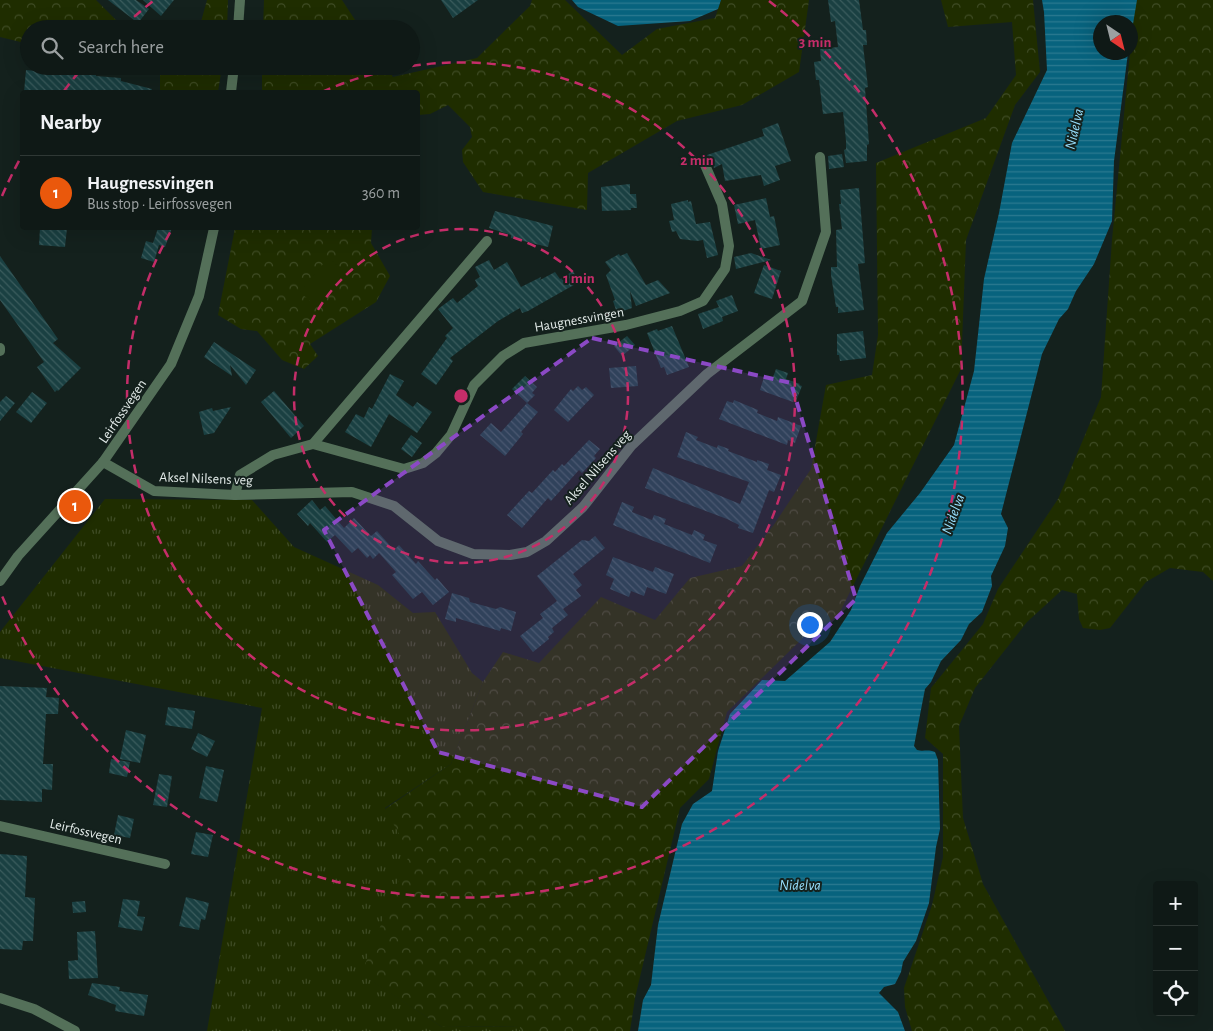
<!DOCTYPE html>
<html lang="en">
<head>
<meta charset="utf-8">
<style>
  :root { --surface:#0f1916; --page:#18221f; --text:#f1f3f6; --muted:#9ba0a1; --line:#2f3835; --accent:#ea580c }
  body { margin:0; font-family:"Alegreya Sans",sans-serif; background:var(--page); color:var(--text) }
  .controls { position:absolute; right:15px; bottom:15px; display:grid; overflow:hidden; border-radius:5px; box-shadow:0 5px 20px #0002 }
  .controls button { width:45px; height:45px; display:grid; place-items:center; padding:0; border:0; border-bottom:1px solid var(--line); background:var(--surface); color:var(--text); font:25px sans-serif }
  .compass { position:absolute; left:1093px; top:15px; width:45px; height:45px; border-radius:50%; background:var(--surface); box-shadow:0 5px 20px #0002; rotate:145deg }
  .you { position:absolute; left:809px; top:624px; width:18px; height:18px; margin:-12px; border:4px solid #fff; border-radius:50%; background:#1a73e8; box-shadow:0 0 0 8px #1a73e833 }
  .badge { display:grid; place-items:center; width:32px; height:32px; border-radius:50%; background:var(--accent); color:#fff; font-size:16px; font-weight:700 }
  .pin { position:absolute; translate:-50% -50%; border:2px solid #fff; box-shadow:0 1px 5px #0006 }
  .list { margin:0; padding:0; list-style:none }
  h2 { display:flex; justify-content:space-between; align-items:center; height:65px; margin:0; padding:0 20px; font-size:21px }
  h2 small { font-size:16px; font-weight:400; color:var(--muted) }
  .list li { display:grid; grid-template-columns:32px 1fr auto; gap:15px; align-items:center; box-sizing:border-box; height:75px; padding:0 20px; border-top:1px solid var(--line) }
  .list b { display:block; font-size:19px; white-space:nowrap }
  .list p { margin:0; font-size:16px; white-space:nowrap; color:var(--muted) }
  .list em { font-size:16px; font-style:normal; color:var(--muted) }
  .icon { flex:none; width:28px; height:28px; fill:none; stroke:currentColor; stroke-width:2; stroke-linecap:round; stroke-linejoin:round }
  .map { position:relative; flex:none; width:1213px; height:1031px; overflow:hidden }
  .search { position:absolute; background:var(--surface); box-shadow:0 5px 20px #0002; left:20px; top:20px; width:400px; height:55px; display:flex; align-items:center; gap:12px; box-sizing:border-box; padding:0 18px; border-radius:28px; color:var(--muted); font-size:19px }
  .panel { position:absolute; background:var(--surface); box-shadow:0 5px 20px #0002; left:20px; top:90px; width:400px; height:140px; border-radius:5px }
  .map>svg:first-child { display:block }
  .grass { fill:url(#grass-tufts) }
  .forest { fill:url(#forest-crowns) }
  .pitch { fill:#1f2d00 }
  .water { fill:url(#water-rules) }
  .building { fill:url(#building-back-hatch) }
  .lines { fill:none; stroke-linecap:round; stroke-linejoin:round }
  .minor { stroke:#547059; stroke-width:10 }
  .tertiary { stroke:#547059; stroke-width:10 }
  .marked { fill:#8b49c5; fill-opacity:0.2; stroke:#8b49c5; stroke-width:4; stroke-dasharray:10 6; stroke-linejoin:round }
  .ring { fill:none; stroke:#c52d69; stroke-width:2.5; stroke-dasharray:9 6 }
  .labels { text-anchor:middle; stroke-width:4; stroke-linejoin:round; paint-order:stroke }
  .street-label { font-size:14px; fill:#e4ecea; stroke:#14211d }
  .water-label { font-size:15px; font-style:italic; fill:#97dffd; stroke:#14211d }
  .centre { fill:#c52d69; stroke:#14211d; stroke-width:2.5 }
  .ring-label { font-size:15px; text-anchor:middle; font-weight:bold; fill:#c52d69; stroke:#14211d; stroke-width:4; stroke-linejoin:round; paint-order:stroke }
</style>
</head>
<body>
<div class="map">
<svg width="1213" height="1031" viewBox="0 0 1213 1031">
  <defs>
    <pattern id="grass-tufts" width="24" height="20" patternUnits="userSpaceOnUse" patternTransform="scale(1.25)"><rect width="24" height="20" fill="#1f2d00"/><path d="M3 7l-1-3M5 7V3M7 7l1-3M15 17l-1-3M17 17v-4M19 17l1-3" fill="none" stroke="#3f4c25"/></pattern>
    <pattern id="forest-crowns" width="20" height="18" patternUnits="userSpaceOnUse" patternTransform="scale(1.25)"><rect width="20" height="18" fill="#1f2d00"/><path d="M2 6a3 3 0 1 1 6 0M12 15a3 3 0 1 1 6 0" fill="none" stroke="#3f4c25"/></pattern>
    <pattern id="water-rules" width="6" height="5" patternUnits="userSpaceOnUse" patternTransform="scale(1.25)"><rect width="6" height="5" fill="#07637e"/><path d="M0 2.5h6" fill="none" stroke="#2b7a90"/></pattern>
    <pattern id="building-back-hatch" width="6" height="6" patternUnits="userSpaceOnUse" patternTransform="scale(1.25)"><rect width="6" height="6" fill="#1a4042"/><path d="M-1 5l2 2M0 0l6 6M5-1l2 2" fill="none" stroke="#3b5c5d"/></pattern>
  </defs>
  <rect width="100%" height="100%" fill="#14211d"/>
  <polygon class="grass" points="105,499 252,500 294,547 378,585 413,613 435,612 472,673 483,682 451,764 385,808 411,853 362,974 442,1027 521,1026 520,1031 207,1031 262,708 0,658 0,632"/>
  <g class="forest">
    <polygon points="0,0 96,0 125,29 29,29 29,44 0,37"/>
    <polygon points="207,0 228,0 227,29 199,29"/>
    <polygon points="264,0 342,0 361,29 263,29"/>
    <polygon points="532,0 565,0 622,55 657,29 715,18 721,0 809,0 799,72 742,105 677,121 588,173 587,210 483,192 463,162 462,150 472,137 470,127 448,105 430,114 418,115 418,92 262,92 262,66 386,66 393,77 477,58 530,6"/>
    <polygon points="941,0 1033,0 1040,72 1015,105 966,240 961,369 838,616 804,637 727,712 709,779 680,808 635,998 630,1031 520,1031 520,1026 442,1027 361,974 410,853 385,809 451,764 483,682 503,652 539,663 601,597 655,620 690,578 742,566 773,526 811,469 826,385 872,375 878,335 876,163 986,118 1016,75 1012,22 948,27"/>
    <polygon points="1135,0 1213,0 1213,581 1203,572 1170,568 1146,582 1110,628 1100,630 1083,628 1079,619 1077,594 1062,590 1027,622 975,688 959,726 963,818 983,884 1065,1031 912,1031 905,1007 904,988 932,905 943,857 943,754 925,738 931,688 983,624 998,589 1058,499 1101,397 1112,240"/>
    <polygon points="124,66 179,66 186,71 188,66 222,66 218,92 160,92 160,75"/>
    <polygon points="235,228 372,228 371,243 390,276 376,302 310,344 318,356 304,369 282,360 257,331 241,329 218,315"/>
  </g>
  <polygon class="pitch" points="328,258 345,271 316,306 300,292"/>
  <g class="water">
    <polygon points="572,0 721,0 718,9 690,21 618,26 578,7"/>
    <path d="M 1042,0 L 1137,0 L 1131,36 L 1130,22 L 1100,22 L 1100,52 L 1128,53 L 1114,161 L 1112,221 L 1094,264 L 1076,291 L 1068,309 L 1059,319 L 1042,354 L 1001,514 L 1008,528 L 1005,546 L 991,576 L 992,586 L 982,612 L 969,624 L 961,640 L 941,661 L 931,682 L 925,689 L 914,746 L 917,750 C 924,752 927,749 935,752 L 938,760 L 940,829 L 936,847 L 929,903 L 916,941 L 903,962 L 901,972 L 895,984 L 884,987 L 879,993 L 898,1012 L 905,1031 L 638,1031 L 643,1000 L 651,985 L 658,925 L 682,824 L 693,804 L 712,791 L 718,751 L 730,714 L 762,680 L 785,681 L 830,642 L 851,610 L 860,586 L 887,533 L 920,493 L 954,445 L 974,371 L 984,279 L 999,213 L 1012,143 L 1047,70 L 1044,12 Z"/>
  </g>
  <g class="building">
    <polygon points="108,0 136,0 149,9 138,23"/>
    <polygon points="143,0 174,0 161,16"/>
    <polygon points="441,0 478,0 453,18"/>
    <polygon points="828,0 859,0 863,30 866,30 867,45 863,45 868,87 865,88 869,144 867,145 867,161 846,163 844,150 846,149 846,141 843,112 823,114 819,80 816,80 814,62 821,61 820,49 838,47 835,21 831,22"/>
    <polygon points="36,66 96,72 96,76 121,78 121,81 152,89 151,92 24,92 26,70 36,71"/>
    <polygon points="778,123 791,161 775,166 780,180 764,186 761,175 725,181 722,164 714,168 707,155 764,136 762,129"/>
    <polygon points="842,154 844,167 829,169 828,156"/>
    <polygon points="630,184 630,194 636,194 637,208 631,208 631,210 602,211 601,187"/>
    <polygon points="859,188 865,263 858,264 864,310 838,313 838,307 836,307 831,275 831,267 837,267 836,230 842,229 839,204 841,204 840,190"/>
    <polygon points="766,198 770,217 774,216 780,245 761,249 755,220 738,224 734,205"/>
    <polygon points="688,200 688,202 691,201 696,224 710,222 718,255 707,258 703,240 697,241 680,239 676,231 672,232 669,221 674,220 671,204"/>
    <polygon points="495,211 553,226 548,247 511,238 511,235 489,228"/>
    <polygon points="40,228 67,228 65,247 39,245"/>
    <polygon points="158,228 172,228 165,247 159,245 154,262 141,258 146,241 153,243"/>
    <polygon points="627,253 646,285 658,280 670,293 636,306 630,291 632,308 617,313 613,301 615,300 606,275 611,270 605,262 619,254 620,256"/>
    <polygon points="751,253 771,260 736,269 734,257"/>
    <polygon points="0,256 58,339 53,343 81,368 58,391 57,390 55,392 37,367 44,362 0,300"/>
    <polygon points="489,260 494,270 507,262 521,287 541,277 540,280 555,272 560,279 573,271 579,282 528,311 522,313 520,308 498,321 450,358 453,361 436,385 421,374 447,338 445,336 453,328 438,309 453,298 457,303 478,286 475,280 480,277 475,267"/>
    <polygon points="764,265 781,271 772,299 754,293"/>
    <polygon points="732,295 738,311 722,317 723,321 703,329 698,314 719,307 716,301"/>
    <polygon points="672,326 689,367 667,375 664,367 661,368 647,333 657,329 658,331"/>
    <polygon points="863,331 866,358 840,361 839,355 837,355 837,334"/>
    <polygon points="627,336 635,345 622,356 614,346"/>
    <polygon points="214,342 256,370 246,385 230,365 232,376 204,357"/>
    <polygon points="636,366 638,386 611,388 609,368"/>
    <polygon points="776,369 788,373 786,379 800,384 799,385 802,386 796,401 793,400 793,402 760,390 764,377 772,380"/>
    <polygon points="390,374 404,381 396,395 413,407 417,402 432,412 417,433 389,414 371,447 345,432 356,414 364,418 369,407 372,409"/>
    <polygon points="525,376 537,387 532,393 535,395 527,403 512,389"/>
    <polygon points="578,386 582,390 586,387 594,395 568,422 554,410 571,389 573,391"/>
    <polygon points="274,391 304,426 291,438 261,402"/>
    <polygon points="32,392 47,403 31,423 16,412"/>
    <polygon points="6,396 15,403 0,421 0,402"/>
    <polygon points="734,400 758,410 757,413 777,421 778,417 801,426 795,443 788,440 787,445 719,419 727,401 733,403"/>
    <polygon points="527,403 538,412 521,432 523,434 505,456 480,435 491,423 501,432"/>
    <polygon points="231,407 214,433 204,435 199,412 212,408 213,411"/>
    <polygon points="686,432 698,437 696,440 717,448 718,445 729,449 728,451 757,462 757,460 769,464 767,470 781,475 774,492 769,490 753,533 738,528 739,525 727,519 645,488 653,468 740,504 749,482 677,457"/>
    <polygon points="411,435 422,443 412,457 401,449"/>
    <polygon points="589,440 600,449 594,456 596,458 582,473 579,470 551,501 548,498 522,528 507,515 529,491 532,493 553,470 555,472 562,464 564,466"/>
    <polygon points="312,500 320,510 325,506 344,528 354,518 371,536 377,531 394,550 399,545 416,564 418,561 435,580 437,578 449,592 433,605 422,592 413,599 392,575 396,572 379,553 373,559 370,555 367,558 358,548 352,553 335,535 327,542 310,523 308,526 297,514"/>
    <polygon points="622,502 634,507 632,512 652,520 654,515 666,519 664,524 692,535 694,530 705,535 703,540 717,545 710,563 613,525"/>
    <polygon points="595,536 605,548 573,574 582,585 576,590 581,596 563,609 568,615 552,628 554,632 548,637 549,639 533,652 520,636 543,618 540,614 557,601 537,576 582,540 589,541"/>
    <polygon points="613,557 653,572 655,567 674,574 666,594 647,587 644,596 631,591 629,597 610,589 614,579 606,575"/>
    <polygon points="452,593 469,598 470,602 496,609 500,607 516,612 511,631 501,628 500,631 456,618 456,622 445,619"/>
    <polygon points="0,686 47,688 46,697 59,698 58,714 46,714 43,764 53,764 52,790 42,789 42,802 0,800"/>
    <polygon points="168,707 195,711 192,729 165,725"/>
    <polygon points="126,730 146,735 140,763 120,759"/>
    <polygon points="198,733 215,741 207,757 191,749"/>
    <polygon points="111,759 130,762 127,777 109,773"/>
    <polygon points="206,766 224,770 217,802 199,798"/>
    <polygon points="159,774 172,776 167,807 153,805"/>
    <polygon points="118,815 134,819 130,838 114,835"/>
    <polygon points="196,832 213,835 208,857 191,854"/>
    <polygon points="0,854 27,856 25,897 35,898 33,941 23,941 22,950 0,949"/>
    <polygon points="186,897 209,903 205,920 201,919 199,930 179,926"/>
    <polygon points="123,899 140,901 137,916 145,917 142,931 118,927"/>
    <polygon points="85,901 86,912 73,913 72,902"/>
    <polygon points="95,931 98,978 69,979 68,961 78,960 77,932"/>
    <polygon points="92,983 120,987 119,991 148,995 144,1016 115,1011 116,1005 88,995"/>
  </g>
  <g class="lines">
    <g class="minor">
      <polyline points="0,348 0,351"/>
      <polyline points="313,444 404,469 423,463 436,453 451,435 474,385 503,356 524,343 626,325 680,311 703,301 725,269 729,246 722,204 705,165"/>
      <polyline points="103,462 154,491 235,495 352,492 394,506 438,541 473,554 510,555 527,552 546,541 583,507 632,445 707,374 802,301 826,232 820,157"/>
      <polyline points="235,495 240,475 273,455 313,444 487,241"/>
      <polyline points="0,826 165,864"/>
    </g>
    <g class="tertiary">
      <polyline points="238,29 240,0"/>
      <polyline points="231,92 234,66"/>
      <polyline points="0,581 18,556 103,462 171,364 199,296 214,228"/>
      <polyline points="0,998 34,1009 75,1031"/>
    </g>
  </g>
  <path class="marked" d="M 592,338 L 791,383 L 856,599 L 642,807 L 438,752 L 324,530 Z"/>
  <g class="ring">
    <circle cx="461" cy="396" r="167"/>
    <path d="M322 92A334 334 0 0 1 406 67M412 66A334 334 0 1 1 172 229"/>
    <path d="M2 196A501 501 0 0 1 21 157M64 91A501 501 0 0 1 83 67M123 27A501 501 0 0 1 153 1M769 1A501 501 0 1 1 2 596"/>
  </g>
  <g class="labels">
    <g class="street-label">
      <text transform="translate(579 319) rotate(-10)" y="5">Haugnessvingen</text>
      <text transform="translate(122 411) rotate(-56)" y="5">Leirfossvegen</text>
      <text transform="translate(597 467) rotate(-49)" y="5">Aksel Nilsens veg</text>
      <text transform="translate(206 478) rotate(2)" y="5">Aksel Nilsens veg</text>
      <text transform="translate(86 831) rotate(13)" y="5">Leirfossvegen</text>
    </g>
    <g class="water-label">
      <text transform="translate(1074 129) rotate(-77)" y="5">Nidelva</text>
      <text transform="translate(953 514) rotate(-70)" y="5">Nidelva</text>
      <text x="800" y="890">Nidelva</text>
    </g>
  </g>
  <circle cx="461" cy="396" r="8" class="centre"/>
  <g class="ring-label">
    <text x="815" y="47">3 min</text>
    <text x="697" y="165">2 min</text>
    <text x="579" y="283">1 min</text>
  </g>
</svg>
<div class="controls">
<button>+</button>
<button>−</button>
<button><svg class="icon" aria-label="locate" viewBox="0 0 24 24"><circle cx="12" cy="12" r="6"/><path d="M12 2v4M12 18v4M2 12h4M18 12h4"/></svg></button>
</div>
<svg class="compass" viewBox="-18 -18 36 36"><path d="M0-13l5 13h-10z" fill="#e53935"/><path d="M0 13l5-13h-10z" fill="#9ba0a1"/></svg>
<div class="you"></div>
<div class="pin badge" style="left:75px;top:506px">1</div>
<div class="search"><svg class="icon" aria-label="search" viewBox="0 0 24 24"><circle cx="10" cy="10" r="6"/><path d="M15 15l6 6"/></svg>Search here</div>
<section class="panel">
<h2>Nearby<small></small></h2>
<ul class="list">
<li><span class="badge">1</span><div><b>Haugnessvingen</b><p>Bus stop · Leirfossvegen</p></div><em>360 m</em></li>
</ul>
</section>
</div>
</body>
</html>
